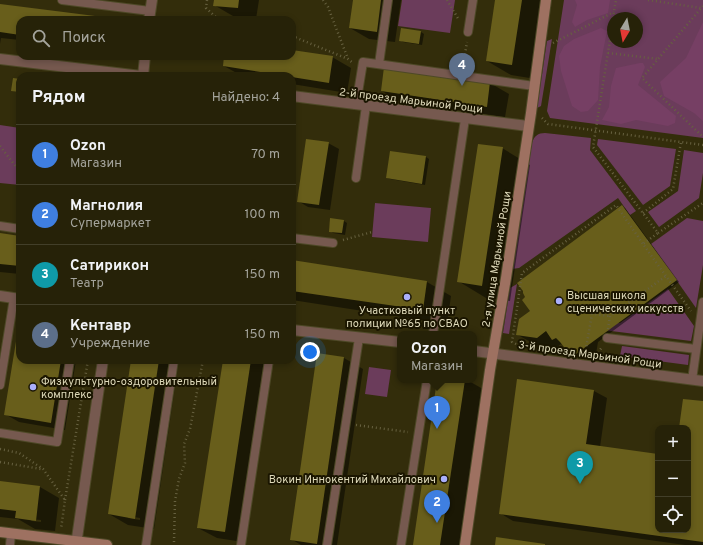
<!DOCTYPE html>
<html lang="ru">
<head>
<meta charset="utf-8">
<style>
  :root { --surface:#262208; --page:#322f16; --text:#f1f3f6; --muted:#a4a49c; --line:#423f29; --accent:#1a73e8 }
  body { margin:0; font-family:Overpass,sans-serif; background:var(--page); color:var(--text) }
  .controls { position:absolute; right:12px; bottom:12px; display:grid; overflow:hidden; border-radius:8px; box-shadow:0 2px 6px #0003 }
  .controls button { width:36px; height:36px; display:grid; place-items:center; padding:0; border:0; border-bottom:1px solid var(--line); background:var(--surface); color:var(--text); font:20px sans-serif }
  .compass { position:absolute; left:607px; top:12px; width:36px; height:36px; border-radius:50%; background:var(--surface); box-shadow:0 2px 6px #0003; rotate:190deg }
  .you { position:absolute; left:310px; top:352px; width:14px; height:14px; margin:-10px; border:3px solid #fff; border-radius:50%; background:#1a73e8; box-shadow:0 0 0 6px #1a73e833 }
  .badge { display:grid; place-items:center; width:26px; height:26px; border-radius:50%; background:var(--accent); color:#fff; font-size:13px; font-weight:700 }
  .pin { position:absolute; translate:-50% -33px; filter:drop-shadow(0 1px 2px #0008) }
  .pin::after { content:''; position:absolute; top:21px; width:14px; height:12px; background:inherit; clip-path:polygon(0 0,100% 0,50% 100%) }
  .popup { position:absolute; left:397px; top:331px; width:80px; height:52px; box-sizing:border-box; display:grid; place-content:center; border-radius:8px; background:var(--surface); filter:drop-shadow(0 1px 3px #0005); font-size:13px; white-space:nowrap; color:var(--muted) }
  .popup b { font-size:15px; color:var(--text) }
  .popup::after { content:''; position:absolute; left:50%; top:100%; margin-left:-8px; border:8px solid transparent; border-top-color:var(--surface) }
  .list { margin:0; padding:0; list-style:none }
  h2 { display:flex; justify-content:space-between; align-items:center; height:52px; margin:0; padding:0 16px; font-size:17px }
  h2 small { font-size:13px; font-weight:400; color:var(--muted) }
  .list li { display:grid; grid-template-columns:26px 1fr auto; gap:12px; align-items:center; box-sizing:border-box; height:60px; padding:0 16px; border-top:1px solid var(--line) }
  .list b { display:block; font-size:15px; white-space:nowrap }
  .list p { margin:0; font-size:13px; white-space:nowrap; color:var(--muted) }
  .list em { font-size:13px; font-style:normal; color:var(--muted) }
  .icon { flex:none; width:22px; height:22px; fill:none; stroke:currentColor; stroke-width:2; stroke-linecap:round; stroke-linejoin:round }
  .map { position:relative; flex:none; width:703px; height:545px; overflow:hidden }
  .search { position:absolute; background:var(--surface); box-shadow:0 2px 6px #0003; left:16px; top:16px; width:280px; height:44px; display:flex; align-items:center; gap:10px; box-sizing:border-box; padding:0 14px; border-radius:12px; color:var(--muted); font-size:15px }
  .panel { position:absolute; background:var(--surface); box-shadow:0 2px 6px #0003; left:16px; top:72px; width:280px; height:292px; border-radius:12px }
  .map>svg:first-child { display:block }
  .green { fill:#6b3c5b; fill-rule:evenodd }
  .forest { fill:#763f64 }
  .shadow { fill:#0007; fill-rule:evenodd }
  .building { fill:#685e1b }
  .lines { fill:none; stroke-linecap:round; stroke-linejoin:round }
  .lane-casing { stroke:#4e4927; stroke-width:10 }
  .street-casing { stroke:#4e4927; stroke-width:12 }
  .secondary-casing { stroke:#4e4927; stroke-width:12 }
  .path { stroke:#676140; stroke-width:2.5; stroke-dasharray:1 3; stroke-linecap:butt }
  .lane { stroke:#76594f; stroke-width:8 }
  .street { stroke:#76594f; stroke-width:10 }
  .secondary { stroke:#9e7161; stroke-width:10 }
  .poi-dot { fill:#aaaffb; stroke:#1a1500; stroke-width:1.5 }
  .labels { text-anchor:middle; stroke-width:4; stroke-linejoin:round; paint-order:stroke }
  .street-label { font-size:11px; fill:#ded9b9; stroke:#1a1500 }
  .poi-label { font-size:11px; fill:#ded9b9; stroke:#1a1500; text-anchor:start }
</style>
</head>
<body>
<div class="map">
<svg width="703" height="545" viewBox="0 0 703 545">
  <rect width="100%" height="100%" fill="#332d0b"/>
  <g class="green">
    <polygon points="402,0 455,0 450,33 398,26"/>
    <path d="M 564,0 L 703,0 L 703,138 L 550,118 L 547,111 ZM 613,18 L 637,18 L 637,42 L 613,42 Z"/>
    <polygon points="552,39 541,106 537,108 547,41"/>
    <polygon points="0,125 20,128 20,185 0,183"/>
    <path d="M 545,133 L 591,138 L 590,150 L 636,211 L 630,215 L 618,198 L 519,268 L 512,269 L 532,143 C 534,136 538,133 545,133 Z"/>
    <polygon points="598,139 676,149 670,186 643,205 597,145"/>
    <polygon points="684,150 703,153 703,173 699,198 659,227 648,212 678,191"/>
    <polygon points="375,203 431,208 428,242 372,237"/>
    <polygon points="687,218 703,221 703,265 696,308 651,244"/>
    <polygon points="517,284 509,334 503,333 510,288"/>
    <polygon points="668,289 694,326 691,341 579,327 581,318 620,323"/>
    <polygon points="622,346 689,355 688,365 620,356"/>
    <polygon points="369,367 391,370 387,397 365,394"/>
  </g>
  <g class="forest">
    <polygon points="575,0 610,0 608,13 587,20 575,27 572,22 577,5"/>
    <polygon points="703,22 703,121 694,113 664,96 660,82 686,58"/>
    <polygon points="601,28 607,31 600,67 598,100 588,111 581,112 572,106 561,71 559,56 564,46 574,39"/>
    <polygon points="640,63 643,63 645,67 638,85 676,116 675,123 668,126 636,120 621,124 602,120 609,107 611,86 616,68"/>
  </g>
  <g class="shadow">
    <polygon points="215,0 259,0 256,19 233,16 214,5"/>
    <polygon points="354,0 401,0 395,42 369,39 350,28"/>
    <polygon points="496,0 548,0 536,79 511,75 487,61"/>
    <polygon points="0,5 103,18 106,20 20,20 20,40 1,38 0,44"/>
    <polygon points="421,32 424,34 422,45 403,42 400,40"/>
    <polygon points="292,51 332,57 351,68 347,93 292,84 292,76 242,76 224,66 225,56 292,56"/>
    <polygon points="98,56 113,56 112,58"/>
    <polygon points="490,83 509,94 505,117 401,102 382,91"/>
    <polygon points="328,143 339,149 330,210 308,207 298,201"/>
    <polygon points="502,148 530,165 510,301 486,298 458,281"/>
    <polygon points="426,157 429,159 425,185 390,179 387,178"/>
    <polygon points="622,207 625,208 679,282 598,342 596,354 583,352 575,358 572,356 565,346 561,344 556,348 536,345 518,335 531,311"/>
    <polygon points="344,221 347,223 345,235 333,233 330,231"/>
    <polygon points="0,234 20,237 20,274 0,272"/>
    <polygon points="292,261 427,282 451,296 447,324 292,300"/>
    <polygon points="20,326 20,360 76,360 65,430 19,422 5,414"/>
    <polygon points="318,354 344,358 363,369 337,545 301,545 291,539"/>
    <path d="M 132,360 L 179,360 L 154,529 L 128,525 L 109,514 ZM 128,516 L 140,518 L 140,520 L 128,518 Z"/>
    <polygon points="224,360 271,360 243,542 217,538 198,528"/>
    <polygon points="438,380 467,380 490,393 467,545 414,545"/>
    <polygon points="594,391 607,398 600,447 658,455 658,530 688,530 688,428 680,428 703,402 703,545 685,545 513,521 500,513"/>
    <path d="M 0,482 L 40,487 L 59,498 L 55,531 L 35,529 L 18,519 L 0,517 ZM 29,519 L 41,520 L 41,522 L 32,521 Z"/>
  </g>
  <g class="building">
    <polygon points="214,0 239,0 238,8 213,6"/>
    <polygon points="353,0 381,0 377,32 349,28"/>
    <polygon points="495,0 522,0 512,65 486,61"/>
    <polygon points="0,4 103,17 103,20 20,20 20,35 0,32"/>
    <polygon points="401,28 421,31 419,44 399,41"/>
    <polygon points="292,50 333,56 329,83 223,66 224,56 292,56"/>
    <polygon points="384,67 490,82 487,107 381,91"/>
    <polygon points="13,78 20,79 20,92 11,91"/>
    <polygon points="306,139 329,142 319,205 297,202"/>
    <polygon points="478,144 503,147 482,286 457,282"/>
    <polygon points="390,151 426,156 422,184 386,178"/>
    <polygon points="622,205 677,280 572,357 560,342 556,338 552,340 546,331 537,338 516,335 519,319 530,311 522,300 525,297 523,293 523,291 517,283"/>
    <polygon points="330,218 344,220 342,233 329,232"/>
    <polygon points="0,233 20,236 20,266 0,264"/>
    <polygon points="292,260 427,281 423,310 292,291"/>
    <polygon points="19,323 20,360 61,360 51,423 4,415"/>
    <polygon points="317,353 344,357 317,544 290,540"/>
    <polygon points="131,360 159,360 135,519 108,514"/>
    <polygon points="223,360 251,360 225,532 197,528"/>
    <polygon points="517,379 594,390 586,444 658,454 658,530 688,530 688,428 679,428 683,399 703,401 703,542 499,514"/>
    <polygon points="437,380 465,380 440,545 413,545"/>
    <polygon points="0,481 40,486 36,521 15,518 16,511 0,509"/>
    <polygon points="496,537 545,544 545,545 495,545"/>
  </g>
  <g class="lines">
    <g class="lane-casing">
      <g id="lane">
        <polyline points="62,0 150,11"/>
        <polyline points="468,32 473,0"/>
        <polyline points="379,64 388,0"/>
        <polyline points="356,105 363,62 534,86"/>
        <polyline points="356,178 366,106"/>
        <polyline points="0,226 20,229"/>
        <polyline points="292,238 333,243"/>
        <polyline points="433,334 465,119"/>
        <polyline points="607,338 696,349"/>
        <polyline points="692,380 703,302"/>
        <polyline points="0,385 14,298"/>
        <polyline points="0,433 57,442 70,360"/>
        <polyline points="10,545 11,534"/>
        <polyline points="146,545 174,360"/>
        <polyline points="241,545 269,360"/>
        <polyline points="327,545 359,338"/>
        <polyline points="401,545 427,380"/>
      </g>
    </g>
    <g class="street-casing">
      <g id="street">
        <polyline points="149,20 152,0"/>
        <polyline points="0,59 141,76"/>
        <polyline points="143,76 145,56"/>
        <polyline points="292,96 528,126"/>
        <polyline points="0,296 20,299"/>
        <polyline points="292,330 400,342"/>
        <polyline points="474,351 703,381"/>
        <polyline points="76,545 103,360"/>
      </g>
    </g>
    <g class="secondary-casing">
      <g id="secondary">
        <polyline points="0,532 107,545"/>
        <polyline points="465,545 490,370 506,278 531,113 546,0"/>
      </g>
    </g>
    <g class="path">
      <polyline points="207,0 206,8 219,20"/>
      <polyline points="323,0 328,7 348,59"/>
      <polyline points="447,0 459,20"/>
      <polyline points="648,0 701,8"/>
      <polyline points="703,6 642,78 703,137"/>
      <polyline points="613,18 616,0"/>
      <polyline points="613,21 593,147 658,233 643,244 691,311"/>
      <polyline points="292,36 348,59 353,63"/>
      <polyline points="553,43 614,12"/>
      <polyline points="608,53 658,59"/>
      <polyline points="463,66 467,42"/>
      <polyline points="542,118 548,124 703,145"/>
      <polyline points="0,146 20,172"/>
      <polyline points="643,213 673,189 681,142"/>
      <polyline points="658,233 703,203"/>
      <polyline points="343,240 372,232"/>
      <polyline points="608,329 610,316 666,276"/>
      <polyline points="516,344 512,342 522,273 616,205 643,244"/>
      <polyline points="585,354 592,314 610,316"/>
      <polyline points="596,356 602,347"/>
      <polyline points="356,425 408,432"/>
      <polyline points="0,449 19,453 43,469 65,500 61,529"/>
      <polyline points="0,462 41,469"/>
      <polyline points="65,500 88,360"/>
      <polyline points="174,542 175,501 179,479 185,463 184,444 190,429 203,360"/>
    </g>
    <use href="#lane" class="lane"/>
    <use href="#street" class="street"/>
    <use href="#secondary" class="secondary"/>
  </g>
  <g class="poi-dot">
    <circle cx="407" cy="297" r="4"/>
    <circle cx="559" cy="301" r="4"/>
    <circle cx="33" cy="387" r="4"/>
    <circle cx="444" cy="479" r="4"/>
  </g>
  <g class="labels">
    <g class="street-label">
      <text transform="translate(411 100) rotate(7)" y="4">2-й проезд Марьиной Рощи</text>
      <text transform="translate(496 259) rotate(-81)" y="4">2-я улица Марьиной Рощи</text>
      <text transform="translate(590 354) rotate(8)" y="4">3-й проезд Марьиной Рощи</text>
    </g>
    <g class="poi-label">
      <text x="567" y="299">Высшая школа<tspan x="567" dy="13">сценических искусств</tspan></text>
      <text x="407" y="314" text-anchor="middle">Участковый пункт<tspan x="407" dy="13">полиции №65 по СВАО</tspan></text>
      <text x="41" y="385">Физкультурно-оздоровительный<tspan x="41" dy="13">комплекс</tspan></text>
      <text x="436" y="483" text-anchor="end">Вокин Иннокентий Михайлович</text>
    </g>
  </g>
</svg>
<div class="controls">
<button>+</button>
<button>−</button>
<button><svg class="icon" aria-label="locate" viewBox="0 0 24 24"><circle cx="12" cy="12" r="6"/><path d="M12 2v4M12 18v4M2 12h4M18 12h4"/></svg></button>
</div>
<svg class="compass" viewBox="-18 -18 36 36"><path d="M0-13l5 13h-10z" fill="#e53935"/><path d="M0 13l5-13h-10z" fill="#a4a49c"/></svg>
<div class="you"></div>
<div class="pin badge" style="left:437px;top:429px;background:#3f7fe0">1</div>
<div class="popup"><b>Ozon</b>Магазин</div>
<div class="pin badge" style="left:437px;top:523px;background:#3f7fe0">2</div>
<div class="pin badge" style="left:580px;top:484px;background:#0f9aa8">3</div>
<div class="pin badge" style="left:462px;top:86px;background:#5c6f8a">4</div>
<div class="search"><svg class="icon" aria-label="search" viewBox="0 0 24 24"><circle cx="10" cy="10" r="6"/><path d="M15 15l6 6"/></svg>Поиск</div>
<section class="panel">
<h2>Рядом<small>Найдено: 4</small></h2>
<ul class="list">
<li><span class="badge" style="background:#3f7fe0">1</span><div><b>Ozon</b><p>Магазин</p></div><em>70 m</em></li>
<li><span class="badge" style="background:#3f7fe0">2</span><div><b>Магнолия</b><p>Супермаркет</p></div><em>100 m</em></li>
<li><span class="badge" style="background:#0f9aa8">3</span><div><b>Сатирикон</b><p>Театр</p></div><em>150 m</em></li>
<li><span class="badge" style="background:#5c6f8a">4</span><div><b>Кентавр</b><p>Учреждение</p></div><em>150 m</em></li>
</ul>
</section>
</div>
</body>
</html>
